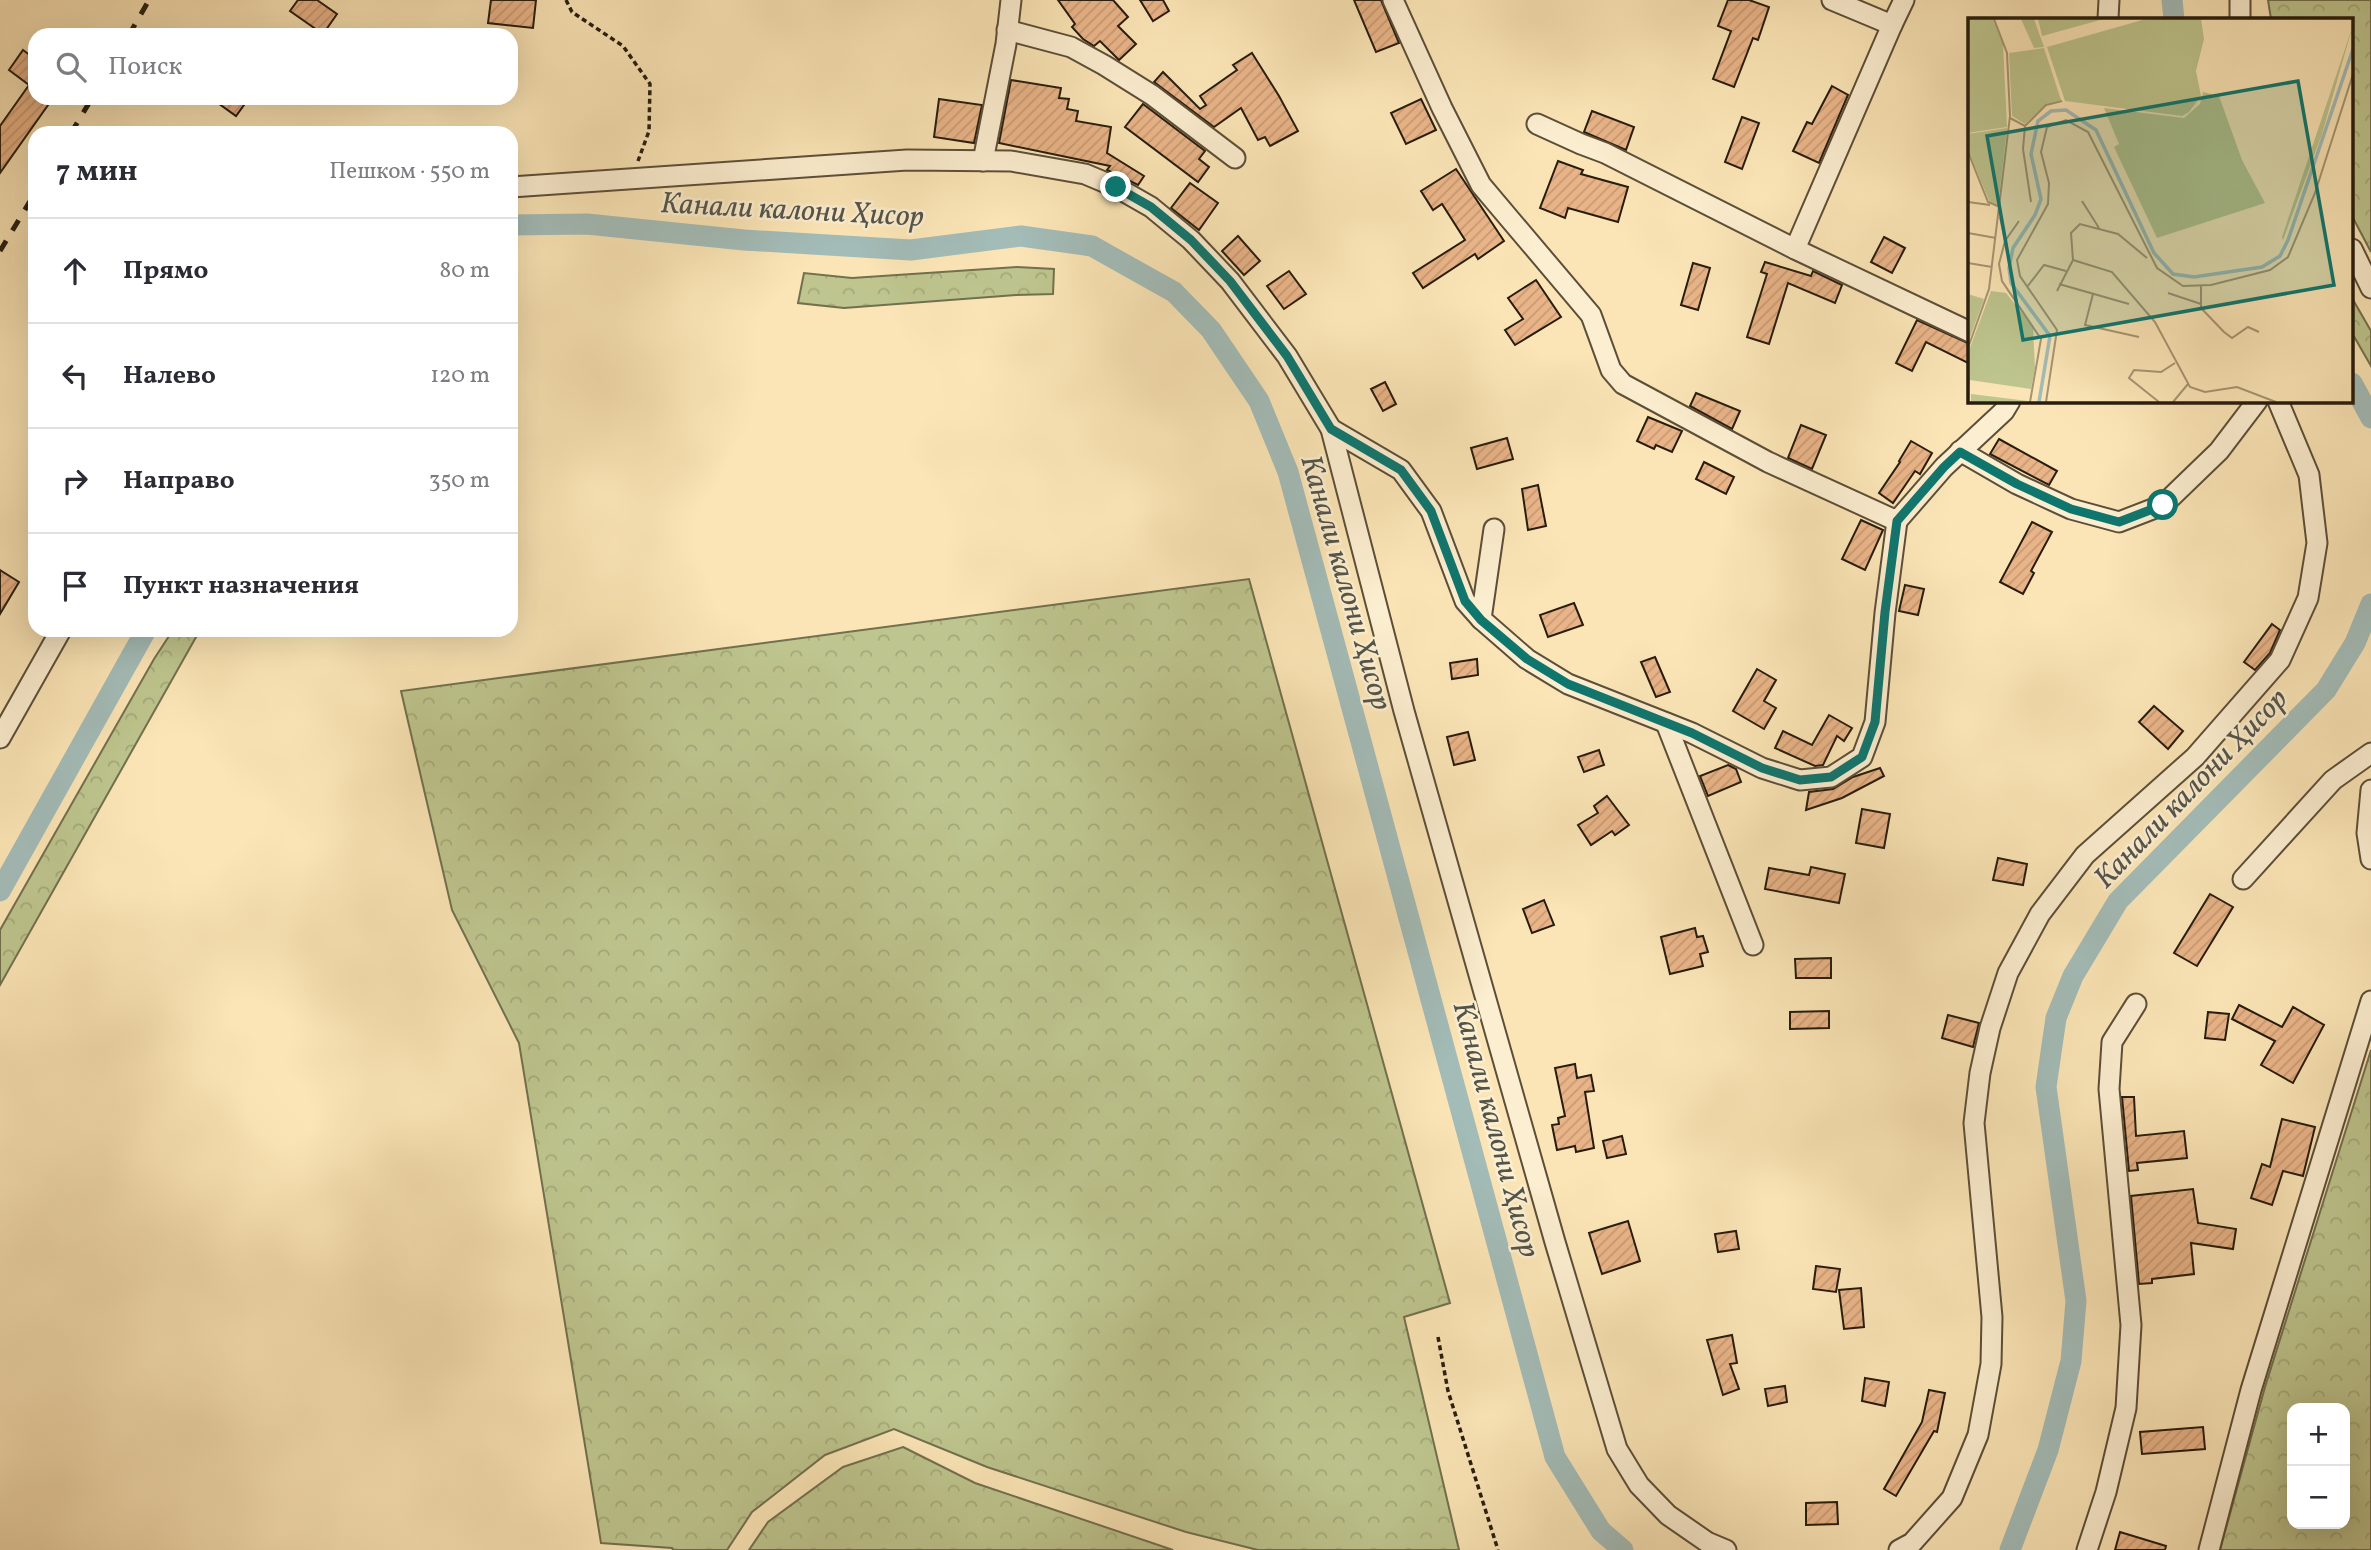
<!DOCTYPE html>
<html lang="ru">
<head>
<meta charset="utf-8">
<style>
  :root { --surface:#fff; --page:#f7f7f7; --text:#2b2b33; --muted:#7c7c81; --line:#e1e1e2 }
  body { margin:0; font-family:Vollkorn,serif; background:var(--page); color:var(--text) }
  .controls { position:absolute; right:21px; bottom:21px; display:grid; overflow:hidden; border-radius:14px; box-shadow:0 7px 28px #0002 }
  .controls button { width:63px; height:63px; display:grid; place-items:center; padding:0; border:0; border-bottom:2px solid var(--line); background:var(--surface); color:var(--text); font:35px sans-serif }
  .stop { position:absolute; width:21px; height:21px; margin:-16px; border:5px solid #0f766e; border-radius:50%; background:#fff }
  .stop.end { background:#0f766e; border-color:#fff; box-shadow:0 2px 7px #0008 }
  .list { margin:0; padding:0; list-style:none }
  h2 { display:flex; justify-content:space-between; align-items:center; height:91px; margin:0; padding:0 28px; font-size:30px }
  h2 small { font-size:23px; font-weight:400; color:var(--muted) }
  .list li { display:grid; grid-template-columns:46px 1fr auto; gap:21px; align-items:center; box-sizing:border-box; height:105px; padding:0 28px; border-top:2px solid var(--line) }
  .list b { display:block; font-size:26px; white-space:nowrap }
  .list em { font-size:23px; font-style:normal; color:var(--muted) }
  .icon { flex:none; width:38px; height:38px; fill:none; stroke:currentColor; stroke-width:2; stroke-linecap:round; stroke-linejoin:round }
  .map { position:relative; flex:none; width:2371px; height:1550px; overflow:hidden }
  .search { position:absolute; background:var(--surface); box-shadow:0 7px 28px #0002; left:28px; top:28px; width:490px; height:77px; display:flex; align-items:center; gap:18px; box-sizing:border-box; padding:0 24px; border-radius:21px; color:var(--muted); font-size:26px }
  .panel { position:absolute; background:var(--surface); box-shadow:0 7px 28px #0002; left:28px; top:126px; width:490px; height:511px; border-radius:21px }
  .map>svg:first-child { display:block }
  .forest { fill:url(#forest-crowns); stroke:#72704e; stroke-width:2; fill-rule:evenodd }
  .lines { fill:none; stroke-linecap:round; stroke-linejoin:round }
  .canal { stroke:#a3bcb8; stroke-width:21 }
  .building { fill:url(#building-hatch); stroke:#271c0e; stroke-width:2 }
  .minor-casing { stroke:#5c4e38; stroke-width:23 }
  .path { stroke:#271c0e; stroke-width:3.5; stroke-dasharray:5 3.5; stroke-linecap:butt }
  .minor { stroke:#fceed0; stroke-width:19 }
  .rail { stroke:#271c0e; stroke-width:5; stroke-dasharray:12 12; stroke-linecap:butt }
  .route { stroke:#0f766e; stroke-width:9 }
  .labels { text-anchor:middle; stroke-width:5; stroke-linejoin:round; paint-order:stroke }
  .water-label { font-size:30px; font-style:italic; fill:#52544a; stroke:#fceed0 }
  .inset-river { fill:none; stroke:#a3bcb8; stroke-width:3.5 }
  .inset-road { fill:none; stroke:#a69573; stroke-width:2 }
  .view { fill:#0f766e; fill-opacity:0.15; stroke:#0f766e; stroke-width:3.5 }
  .inset-edge { fill:none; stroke:#271c0e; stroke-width:3.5 }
</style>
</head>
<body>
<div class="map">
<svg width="2371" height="1550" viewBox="0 0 2371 1550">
  <defs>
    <pattern id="forest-crowns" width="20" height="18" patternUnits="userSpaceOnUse" patternTransform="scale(1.75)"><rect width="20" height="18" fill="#bec58e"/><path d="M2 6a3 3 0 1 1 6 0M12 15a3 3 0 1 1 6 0" fill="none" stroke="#a3a979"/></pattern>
    <pattern id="building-hatch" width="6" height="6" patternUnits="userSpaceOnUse" patternTransform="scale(1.75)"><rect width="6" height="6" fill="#e9b488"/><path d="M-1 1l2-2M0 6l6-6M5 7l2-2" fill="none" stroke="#c89a74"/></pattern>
  </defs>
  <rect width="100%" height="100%" fill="#fbe5b6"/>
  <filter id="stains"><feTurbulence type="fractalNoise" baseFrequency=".00286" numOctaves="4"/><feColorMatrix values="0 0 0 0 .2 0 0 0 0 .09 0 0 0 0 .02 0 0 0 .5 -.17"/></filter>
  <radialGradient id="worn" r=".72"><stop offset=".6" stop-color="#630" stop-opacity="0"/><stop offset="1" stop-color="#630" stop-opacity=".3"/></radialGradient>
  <g class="forest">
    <polygon points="2268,0 2371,0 2371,252 2352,216 2352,19 2271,19"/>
    <polygon points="1017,267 1054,269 1053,294 1016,295 844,308 798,303 804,273 852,278"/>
    <polygon points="2352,298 2371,331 2371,366 2352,333"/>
    <polygon points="1249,579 1450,1303 1404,1317 1459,1550 1258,1550 1186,1532 987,1467 894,1429 825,1455 752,1512 727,1550 673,1550 672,1548 601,1543 519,1043 452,910 401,691"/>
    <polygon points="173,630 200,630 0,985 0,930 154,659"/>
    <path d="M 2371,1050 L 2371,1550 L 2220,1550 L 2265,1387 ZM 2345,1408 L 2345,1524 L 2292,1524 L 2292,1408 Z"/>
    <polygon points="903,1447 975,1483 1173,1550 749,1550 768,1522 843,1467"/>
  </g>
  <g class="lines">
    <g class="canal">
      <polyline points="2172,0 2174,19"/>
      <polyline points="511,225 587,224 744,240 911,250 1021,236 1092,246 1174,292 1211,330 1259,401 1288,472 1555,1457 1601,1531 1623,1550"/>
      <polyline points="2352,383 2371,418"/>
      <polyline points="0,891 146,630"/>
      <polyline points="2010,1550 2048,1450 2071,1361 2076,1301 2046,1087 2056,1018 2073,976 2118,901 2326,690 2355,643 2371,604"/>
    </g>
  </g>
  <g class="building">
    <polygon points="298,0 317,0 337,14 323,34 290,11"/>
    <polygon points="491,0 536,0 533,28 488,23"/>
    <polygon points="1058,0 1113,0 1128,17 1118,26 1136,44 1119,60 1100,41 1094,46 1083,39 1072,27 1075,24"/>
    <polygon points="1140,0 1163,0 1169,11 1153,21"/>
    <polygon points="1354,0 1381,0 1399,43 1376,52"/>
    <polygon points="1728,0 1749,0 1769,7 1758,40 1753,38 1734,87 1713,79 1731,31 1718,26"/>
    <polygon points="23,50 35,59 35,98 53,98 0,173 0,126 29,85 9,70"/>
    <polygon points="1252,53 1279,96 1298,131 1270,146 1265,137 1258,140 1241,108 1214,127 1154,82 1163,72 1200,109 1206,105 1200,96 1237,70 1233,65"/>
    <polygon points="1011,80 1061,88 1059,98 1069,99 1067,109 1078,111 1076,121 1111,127 1107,153 1144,176 1138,185 1107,170 1110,166 999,143"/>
    <polygon points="1832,86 1848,95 1819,163 1793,151 1807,122 1812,124"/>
    <polygon points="211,98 249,98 236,116"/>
    <polygon points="939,99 982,105 974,143 934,137"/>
    <polygon points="1421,99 1436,130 1406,144 1391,113"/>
    <polygon points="1143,104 1205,151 1199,159 1209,167 1198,182 1125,127"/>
    <polygon points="1592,111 1634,127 1626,150 1584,132"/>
    <polygon points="1742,117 1759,123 1742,169 1725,162"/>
    <polygon points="1558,161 1583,170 1581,174 1628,187 1618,222 1568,208 1565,218 1540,208"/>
    <polygon points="1456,169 1504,241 1478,259 1475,254 1423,288 1413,273 1465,240 1442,204 1433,210 1421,191"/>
    <polygon points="1190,183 1218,203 1199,230 1171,208"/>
    <polygon points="1238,236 1260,261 1244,275 1222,251"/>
    <polygon points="1884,237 1905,248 1892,273 1871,262"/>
    <polygon points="1765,262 1811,276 1813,271 1842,285 1835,303 1788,283 1769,344 1747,337 1767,274 1761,272"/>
    <polygon points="1693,263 1710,268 1698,310 1681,305"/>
    <polygon points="1289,271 1306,294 1284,309 1267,286"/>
    <polygon points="1536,280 1561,317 1515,345 1505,330 1523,319 1508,298"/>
    <polygon points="1917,320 1970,344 1970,364 1926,342 1912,371 1896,363"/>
    <polygon points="1385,382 1396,404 1383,411 1371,389"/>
    <polygon points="1696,393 1740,411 1732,429 1690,406"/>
    <polygon points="1648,417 1682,431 1672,452 1656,445 1654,449 1637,441"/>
    <polygon points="1801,425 1826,435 1812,469 1788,458"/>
    <polygon points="1507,438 1513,459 1477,469 1471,448"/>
    <polygon points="1999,439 2057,471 2049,485 1990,454"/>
    <polygon points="1911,441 1932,453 1920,474 1915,471 1893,503 1879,493 1900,462 1899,461"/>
    <polygon points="1704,462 1734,477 1726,494 1696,479"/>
    <polygon points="1538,485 1546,526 1528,530 1522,489"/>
    <polygon points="1861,520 1883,530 1865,570 1842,559"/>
    <polygon points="2032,522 2052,532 2031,571 2034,573 2023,594 2000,582"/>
    <polygon points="0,570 19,582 0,614"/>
    <polygon points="1905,585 1924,589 1918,615 1899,611"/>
    <polygon points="1574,603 1583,625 1548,637 1540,615"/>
    <polygon points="2272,624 2280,630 2270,653 2255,670 2244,662"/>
    <polygon points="1655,657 1670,692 1656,697 1641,662"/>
    <polygon points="1477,659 1478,675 1452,679 1450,663"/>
    <polygon points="1757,669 1776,680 1764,701 1776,708 1764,729 1733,711"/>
    <polygon points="2154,706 2183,731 2168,749 2139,722"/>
    <polygon points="1829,715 1852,728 1844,741 1837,736 1823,765 1815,766 1775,748 1783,731 1812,745"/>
    <polygon points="1468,732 1475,760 1454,765 1447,737"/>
    <polygon points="1599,750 1604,765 1584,772 1578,757"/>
    <polygon points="1728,765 1736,769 1741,782 1708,796 1700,776"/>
    <polygon points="1880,768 1884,776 1842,798 1806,810 1809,792 1833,789 1853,777"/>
    <polygon points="1607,796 1629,825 1615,835 1612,831 1591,845 1578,825 1598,813 1594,806"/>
    <polygon points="1862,809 1890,814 1884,848 1856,843"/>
    <polygon points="1998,858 2027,864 2023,885 1993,880"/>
    <polygon points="1811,867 1845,874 1839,903 1765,889 1769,868 1809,875"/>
    <polygon points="2210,894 2233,907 2197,966 2174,953"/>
    <polygon points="1544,900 1554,925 1532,933 1523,909"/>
    <polygon points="1695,928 1697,937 1703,936 1708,952 1700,954 1703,966 1670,974 1661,937"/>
    <polygon points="1831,958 1831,978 1796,978 1795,959"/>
    <polygon points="2239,1005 2282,1027 2293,1007 2324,1025 2293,1083 2261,1065 2275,1041 2232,1019"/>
    <polygon points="1829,1011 1829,1028 1790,1029 1790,1012"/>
    <polygon points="2208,1012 2229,1014 2225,1040 2205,1038"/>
    <polygon points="1948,1015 1979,1023 1973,1047 1942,1038"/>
    <polygon points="1575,1064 1577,1078 1591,1075 1594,1091 1585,1092 1594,1148 1576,1152 1575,1146 1557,1150 1552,1125 1559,1124 1558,1118 1565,1116 1555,1068"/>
    <polygon points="2122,1097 2134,1097 2136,1136 2184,1131 2187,1158 2137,1163 2138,1170 2129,1171"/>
    <polygon points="2282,1119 2315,1127 2303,1176 2283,1171 2272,1205 2251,1198 2262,1164 2270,1167"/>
    <polygon points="1622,1136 1626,1154 1607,1158 1603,1141"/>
    <polygon points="2193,1189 2198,1223 2236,1229 2233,1249 2191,1243 2194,1274 2152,1279 2152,1283 2139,1284 2131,1196"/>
    <polygon points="1628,1221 1640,1261 1602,1274 1589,1233"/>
    <polygon points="1736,1231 1739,1249 1718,1252 1715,1234"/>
    <polygon points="1816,1266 1840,1269 1836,1292 1813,1289"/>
    <polygon points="1861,1288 1864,1327 1844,1329 1839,1290"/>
    <polygon points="1732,1335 1737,1363 1730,1364 1739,1389 1723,1395 1707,1340"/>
    <polygon points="1865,1378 1889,1382 1885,1406 1862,1401"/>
    <polygon points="1785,1386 1787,1402 1768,1406 1765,1389"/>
    <polygon points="1929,1390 1945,1393 1937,1432 1934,1431 1896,1496 1884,1489 1922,1422"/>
    <polygon points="2203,1427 2205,1449 2142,1454 2140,1432"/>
    <polygon points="1837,1502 1838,1524 1806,1525 1806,1503"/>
    <polygon points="2120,1532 2166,1546 2165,1550 2115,1550"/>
  </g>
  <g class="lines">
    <g class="minor-casing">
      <g id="minor">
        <polyline points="1393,0 1442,108 1481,185 1591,315 1611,370 1623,384 1768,462 1897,521 1944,467 2004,411 2010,401"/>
        <polyline points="2108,19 2109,0"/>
        <polyline points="2240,19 2240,0"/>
        <polyline points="1892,25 1904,0"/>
        <polyline points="1007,30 1071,47 1104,65 1152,95 1235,158"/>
        <polyline points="1537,124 1581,144 1605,153 1795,249 1970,332"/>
        <polyline points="983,161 1006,44 1011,0"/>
        <polyline points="511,187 907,160 1011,161 1085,174 1116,187 1151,207 1191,240 1230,281 1287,356 1331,429 1404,711 1555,1242 1617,1449 1639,1485 1668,1515 1707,1542 1726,1550"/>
        <polyline points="1795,249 1892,25 1832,0"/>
        <polyline points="2352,249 2371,288"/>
        <polyline points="1331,429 1401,470 1431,511 1465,601 1481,619 1527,659 1568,684 1692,733 1762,768 1800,780 1831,777 1862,757 1875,722 1885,613 1897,521"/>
        <polyline points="1960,451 2017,484 2071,509 2119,522 2163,505 2219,451 2257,401"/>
        <polyline points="1481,619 1494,529"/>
        <polyline points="1666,723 1753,945"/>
        <polyline points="0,738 61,630"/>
        <polyline points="2371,790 2367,833 2371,859"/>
        <polyline points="2243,879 2333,780 2371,753"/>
        <polyline points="1899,1550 1912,1543 1952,1498 1978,1435 1991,1364 1992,1317 1974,1123 1980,1073 1990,1028 2008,973 2040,914 2085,855 2195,757 2280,660 2308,598 2317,543 2309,475 2278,401"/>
        <polyline points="2087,1550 2106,1492 2126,1408 2131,1325 2109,1089 2112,1042 2136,1004"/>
        <polyline points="2209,1550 2251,1390 2371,1001"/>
      </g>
    </g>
    <g class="path">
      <polyline points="566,0 572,12 623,46 650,84 649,131 638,161"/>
      <polyline points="1438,1337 1448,1391 1498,1550"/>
    </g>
    <use href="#minor" class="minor"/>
    <g class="rail">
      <polyline points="129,35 149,0"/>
      <polyline points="71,133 92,98"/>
      <polyline points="0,251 35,193"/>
    </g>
  </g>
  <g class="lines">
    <polyline class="route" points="1116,187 1151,207 1191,240 1230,281 1287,356 1331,429 1401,470 1431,511 1465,601 1481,620 1527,659 1568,684 1692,733 1762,768 1800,780 1831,777 1862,757 1875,722 1885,612 1897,521 1944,467 1960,452 2017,484 2071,509 2119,522 2163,505"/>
  </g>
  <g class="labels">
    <g class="water-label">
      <text transform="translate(792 209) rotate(3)" y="10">Канали калони Ҳисор</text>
      <text transform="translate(1347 582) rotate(74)" y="10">Канали калони Ҳисор</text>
      <text transform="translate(2190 788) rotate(-46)" y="10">Канали калони Ҳисор</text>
      <text transform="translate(1497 1129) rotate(75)" y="10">Канали калони Ҳисор</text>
    </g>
  </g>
  <g transform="translate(1968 18)">
    <rect width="385" height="385" fill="#fbe5b6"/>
    <path d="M 0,1 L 25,1 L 35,26 L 39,109 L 0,115 ZM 70,1 L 136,1 L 74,18 ZM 76,30 L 93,82 L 78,86 L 57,106 L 44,98 L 41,35 ZM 0,276 L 16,281 L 0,325 Z" fill="#bec58e"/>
    <path d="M 53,1 L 66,1 L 76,29 L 66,30 ZM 178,1 L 233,1 L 236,21 L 228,53 L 233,78 L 221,94 L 214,98 L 97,83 L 79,29 ZM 385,7 L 354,116 L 315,222 L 314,219 ZM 235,74 L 251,78 L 274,142 L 297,185 L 189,220 L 146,129 L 151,126 L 136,90 L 216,100 L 232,86 ZM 39,110 L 30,187 L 22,185 L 0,132 L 0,116 ZM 23,273 L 38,275 L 65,309 L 67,350 L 63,371 L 2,362 L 0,384 L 0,335 ZM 3,376 L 60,383 L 3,384 Z" fill="#bec58e"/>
    <path class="inset-river" d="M 71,384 L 82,318 L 43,265 L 41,250 L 45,230 L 67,197 L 73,181 L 63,136 L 70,103 L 83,93 L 98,92 L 128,112 L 186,235 L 205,256 L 226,259 L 294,249 L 312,238 L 320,222 L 385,31"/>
    <path class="inset-road" d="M 42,100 L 57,108 L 78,87 L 94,83M 57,108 L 55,131 L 63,184M 0,134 L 20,184 L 32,189M 114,183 L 131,210M 0,184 L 22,187M 32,199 L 37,223 L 31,246 L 34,263 L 73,321 L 62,384M 0,215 L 28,220M 37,223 L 51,203M 105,242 L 103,215 L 112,206 L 150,216 L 179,240M 0,245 L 24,249M 91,266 L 161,286M 233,268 L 233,290 L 256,314 L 264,320 L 280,309 L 291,314M 59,269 L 76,247 L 98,253M 89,273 L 105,242 L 144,254 L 187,304 L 222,369 L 237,374 L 269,369 L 308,384M 200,275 L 233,286M 125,276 L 117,307 L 171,319M 0,330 L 21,271 L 42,98 L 39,35 L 26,1M 78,384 L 89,312 L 52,258 L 49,242 L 80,186 L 81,165 L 73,134 L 79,109 L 98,102 L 120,114 L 189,250 L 215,268 L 243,267 L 302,252 L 320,239 L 347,175 L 385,56M 191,384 L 161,360 L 166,352 L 193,354 L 207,345M 205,384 L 220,366"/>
    <path class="view" d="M 330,63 L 366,267 L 55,322 L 19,118 Z"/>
    <rect width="385" height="385" class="inset-edge"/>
  </g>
  <rect width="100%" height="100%" filter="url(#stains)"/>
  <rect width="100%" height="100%" fill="url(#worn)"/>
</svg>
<div class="controls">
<button>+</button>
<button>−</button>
</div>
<div class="stop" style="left:2163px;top:505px"></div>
<div class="stop end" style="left:1116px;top:187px"></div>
<div class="search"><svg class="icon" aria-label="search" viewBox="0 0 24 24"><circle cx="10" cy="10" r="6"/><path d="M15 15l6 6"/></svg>Поиск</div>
<section class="panel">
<h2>7 мин<small>Пешком · 550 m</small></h2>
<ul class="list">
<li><svg class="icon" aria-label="ahead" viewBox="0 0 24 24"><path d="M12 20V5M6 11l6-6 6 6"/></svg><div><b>Прямо</b></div><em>80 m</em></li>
<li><svg class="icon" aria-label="left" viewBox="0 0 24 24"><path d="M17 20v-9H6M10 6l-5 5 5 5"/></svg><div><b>Налево</b></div><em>120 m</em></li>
<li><svg class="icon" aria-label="right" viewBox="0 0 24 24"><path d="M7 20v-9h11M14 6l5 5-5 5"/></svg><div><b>Направо</b></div><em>350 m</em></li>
<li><svg class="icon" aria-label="arrive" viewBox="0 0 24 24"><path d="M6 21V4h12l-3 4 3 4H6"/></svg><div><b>Пункт назначения</b></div></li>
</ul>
</section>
</div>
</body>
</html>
